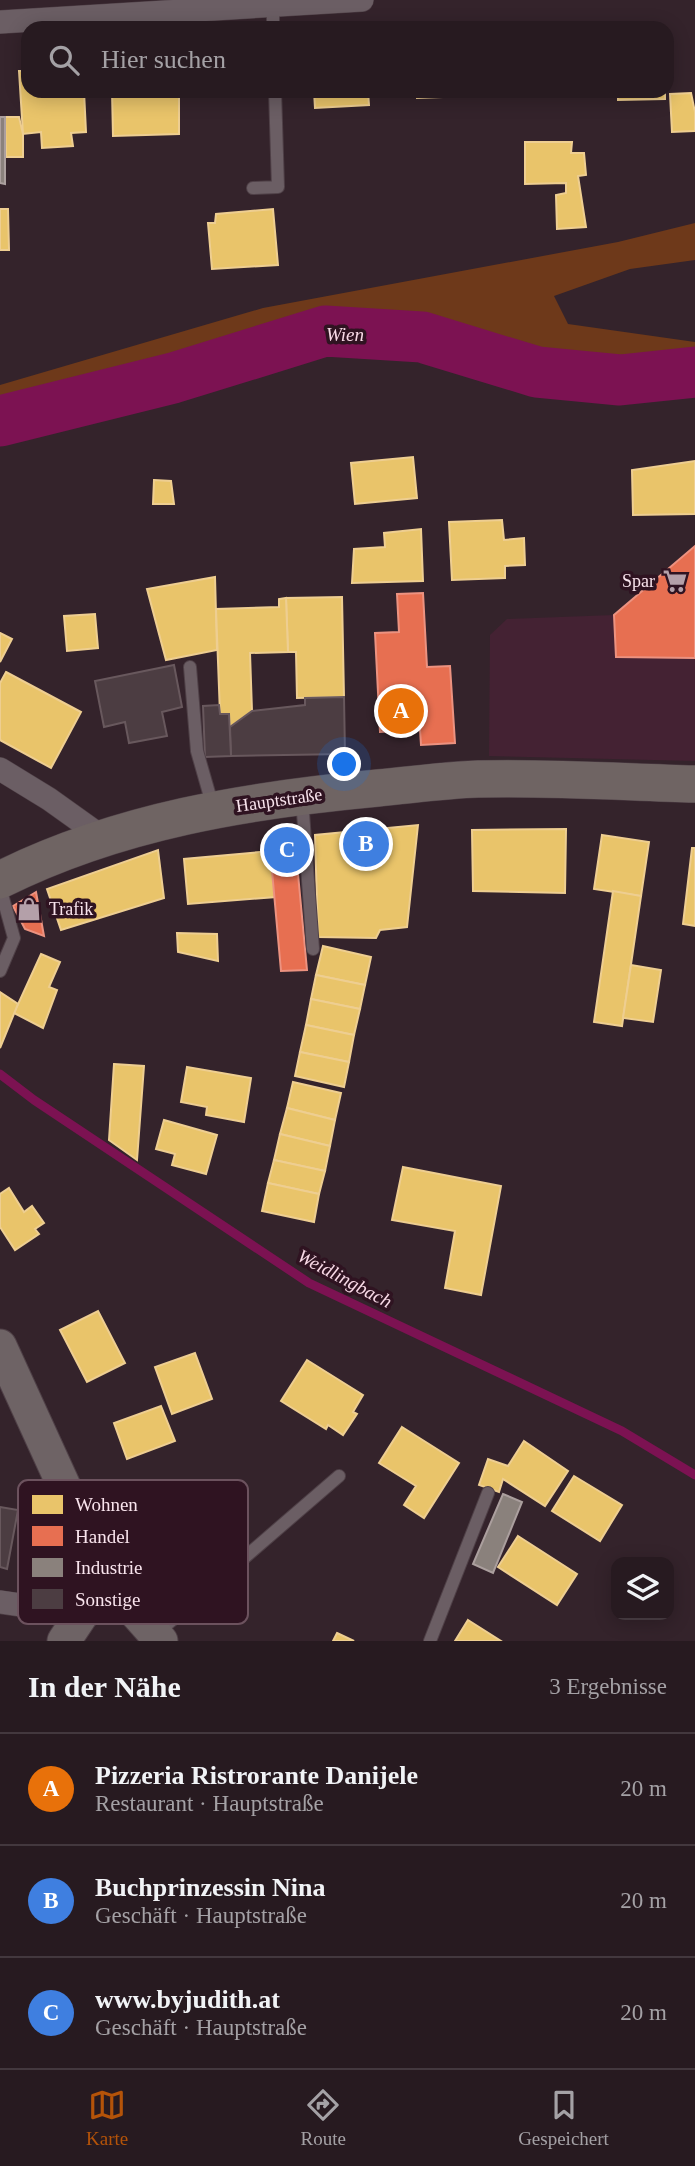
<!DOCTYPE html>
<html lang="de">
<head>
<meta charset="utf-8">
<style>
  :root { --surface:#271a20; --page:#2f2329; --text:#f1f3f6; --muted:#a4a1a5; --line:#43383e; --accent:#b45309 }
  body { margin:0; font-family:Georgia,serif; background:var(--page); color:var(--text) }
  .controls { position:absolute; right:21px; bottom:21px; display:grid; overflow:hidden; border-radius:14px; box-shadow:0 4px 18px #0003 }
  .controls button { width:63px; height:63px; display:grid; place-items:center; padding:0; border:0; border-bottom:2px solid var(--line); background:var(--surface); color:var(--text); font:35px sans-serif }
  .you { position:absolute; left:345px; top:765px; width:24px; height:24px; margin:-18px; border:5px solid #fff; border-radius:50%; background:#1a73e8; box-shadow:0 0 0 10px #1a73e833 }
  .badge { display:grid; place-items:center; width:46px; height:46px; border-radius:50%; background:var(--accent); color:#fff; font-size:23px; font-weight:700 }
  .pin { position:absolute; translate:-50% -50%; border:4px solid #fff; box-shadow:0 2px 7px #0006 }
  .list { margin:0; padding:0; list-style:none }
  h2 { display:flex; justify-content:space-between; align-items:center; height:91px; margin:0; padding:0 28px; font-size:30px }
  h2 small { font-size:23px; font-weight:400; color:var(--muted) }
  .list li { display:grid; grid-template-columns:46px 1fr auto; gap:21px; align-items:center; box-sizing:border-box; height:112px; padding:0 28px; border-top:2px solid var(--line) }
  .list b { display:block; font-size:26px; white-space:nowrap }
  .list p { margin:0; font-size:23px; white-space:nowrap; color:var(--muted) }
  .list em { font-size:23px; font-style:normal; color:var(--muted) }
  .icon { flex:none; width:38px; height:38px; fill:none; stroke:currentColor; stroke-width:2; stroke-linecap:round; stroke-linejoin:round }
  .map { position:relative; flex:none; width:695px; height:1641px; overflow:hidden }
  .search { position:absolute; background:var(--surface); box-shadow:0 4px 18px #0003; left:21px; right:21px; top:21px; height:77px; display:flex; align-items:center; gap:18px; box-sizing:border-box; padding:0 24px; border-radius:21px; color:var(--muted); font-size:26px }
  .sheet { height:427px; background:var(--surface) }
  nav { display:flex; justify-content:space-around; align-items:center; box-sizing:border-box; height:98px; border-top:2px solid var(--line); background:var(--surface); font-size:19px; color:var(--muted) }
  nav a { display:grid; justify-items:center; gap:4px }
  nav .on { color:var(--accent) }
  .map>svg:first-child { display:block }
  .built { fill:#423 }
  .forest { fill:#6e391a }
  .homes { fill:#e9c46a; stroke:#eece91; stroke-width:2 }
  .shops { fill:#e76f51; stroke:#ec9280; stroke-width:2 }
  .industry { fill:#8a817c; stroke:#ab9f9e; stroke-width:2 }
  .lines { fill:none; stroke-linecap:round; stroke-linejoin:round }
  .stream { stroke:#7c1252; stroke-width:9 }
  .river { stroke:#7c1252; stroke-width:51 }
  .building { fill:#4c3d42; stroke:#68585d; stroke-width:2 }
  .lane-casing { stroke:#4f4047; stroke-width:14 }
  .street-casing { stroke:#4f4047; stroke-width:24 }
  .secondary-casing { stroke:#4f4047; stroke-width:35 }
  .primary-casing { stroke:#4f4047; stroke-width:38 }
  .lane { stroke:#6b5e64; stroke-width:12 }
  .street { stroke:#6b5e64; stroke-width:23 }
  .secondary { stroke:#6e6365; stroke-width:33 }
  .primary { stroke:#6f6463; stroke-width:37 }
  .labels { text-anchor:middle; stroke-width:7; stroke-linejoin:round; paint-order:stroke }
  .poi-label { font-size:18px; fill:#f9e4ed; stroke:#2f1321; text-anchor:end }
  .street-label { font-size:18px; fill:#f9e4ed; stroke:#2f1321 }
  .water-label { font-size:19px; font-style:italic; fill:#f8d9e6; stroke:#2f1321 }
  .key { fill:#2f1321; stroke:#6c525e; stroke-width:2 }
  .key-label { font-size:19px; fill:#f9e4ed }
</style>
</head>
<body>
<div class="map">
<svg width="695" height="1641" viewBox="0 0 695 1641">
  <rect width="100%" height="100%" fill="#34232b"/>
  <polygon class="built" points="695,547 695,761 489,756 490,635 507,619 614,615"/>
  <polygon class="forest" points="695,223 695,260 630,269 554,296 568,324 695,342 695,359 607,373 434,322 323,326 161,371 0,410 0,385 263,308 618,242"/>
  <g class="homes">
    <polygon points="19,71 28,71 28,91 84,91 86,132 71,133 73,146 42,148 41,132 23,134"/>
    <polygon points="112,91 179,91 179,134 113,136"/>
    <polygon points="314,91 368,91 369,105 315,108"/>
    <polygon points="416,91 468,91 469,96 417,98"/>
    <polygon points="618,91 665,91 665,99 618,100"/>
    <polygon points="691,93 695,112 695,131 672,132 670,94"/>
    <polygon points="5,117 19,117 23,134 23,157 6,157"/>
    <polygon points="525,142 572,142 571,153 584,153 586,175 578,176 586,227 557,229 556,195 566,193 566,183 525,184"/>
    <polygon points="0,209 8,209 9,250 0,250"/>
    <polygon points="273,209 278,265 212,269 208,223 215,223 216,214"/>
    <polygon points="413,457 417,498 355,504 351,463"/>
    <polygon points="695,461 695,514 633,515 632,470"/>
    <polygon points="154,480 171,481 174,504 153,504"/>
    <polygon points="502,520 504,540 524,538 525,565 505,566 505,578 452,580 449,522"/>
    <polygon points="421,529 423,581 352,583 354,549 385,547 384,533"/>
    <polygon points="215,577 217,650 166,660 147,589"/>
    <polygon points="342,597 344,697 297,698 296,652 288,652 286,598"/>
    <polygon points="286,598 288,652 250,653 252,711 230,727 229,714 220,714 216,609 279,607 279,599"/>
    <polygon points="95,614 98,648 67,651 64,616"/>
    <polygon points="0,633 12,639 0,662"/>
    <polygon points="6,672 81,712 51,768 0,740 0,683"/>
    <polygon points="418,825 407,927 380,930 376,938 318,937 315,835"/>
    <polygon points="566,829 565,893 473,891 472,830"/>
    <polygon points="602,835 649,842 641,896 594,889"/>
    <polygon points="692,848 695,848 695,926 683,924"/>
    <polygon points="158,850 164,898 61,930 47,889"/>
    <polygon points="271,851 276,897 188,904 184,859"/>
    <polygon points="613,891 641,896 622,1026 594,1022"/>
    <polygon points="177,933 217,934 218,961 178,952"/>
    <polygon points="323,946 371,957 365,985 316,975"/>
    <polygon points="41,954 60,962 49,987 57,990 43,1028 14,1013"/>
    <polygon points="631,965 661,970 653,1022 623,1018"/>
    <polygon points="316,975 365,985 360,1009 311,999"/>
    <polygon points="0,992 18,1004 0,1048"/>
    <polygon points="311,999 360,1009 354,1035 306,1025"/>
    <polygon points="306,1025 354,1035 349,1062 300,1052"/>
    <polygon points="300,1052 349,1062 344,1087 295,1076"/>
    <polygon points="114,1064 144,1066 137,1160 109,1140"/>
    <polygon points="187,1067 251,1078 244,1122 206,1115 207,1107 181,1102"/>
    <polygon points="293,1082 341,1093 335,1120 287,1108"/>
    <polygon points="287,1108 335,1120 330,1146 280,1134"/>
    <polygon points="164,1120 217,1135 206,1174 172,1165 175,1154 156,1149"/>
    <polygon points="280,1134 330,1146 325,1171 274,1160"/>
    <polygon points="274,1160 325,1171 319,1194 268,1183"/>
    <polygon points="403,1167 501,1186 481,1295 445,1288 455,1231 392,1220"/>
    <polygon points="268,1183 319,1194 314,1222 262,1211"/>
    <polygon points="9,1188 24,1212 32,1206 44,1223 35,1229 39,1234 15,1250 0,1227 0,1194"/>
    <polygon points="98,1311 125,1363 87,1382 60,1330"/>
    <polygon points="195,1353 212,1399 172,1414 155,1367"/>
    <polygon points="307,1360 363,1395 353,1412 357,1414 343,1435 328,1425 326,1429 281,1401"/>
    <polygon points="161,1406 175,1441 127,1459 114,1423"/>
    <polygon points="402,1427 459,1463 424,1518 404,1505 416,1486 379,1463"/>
    <polygon points="524,1441 568,1471 545,1506 503,1479 499,1492 479,1485 488,1459 508,1466"/>
    <polygon points="574,1476 622,1505 600,1541 552,1511"/>
    <polygon points="518,1536 577,1574 557,1605 498,1567"/>
    <polygon points="468,1620 501,1641 455,1641"/>
    <polygon points="337,1633 354,1641 333,1641"/>
  </g>
  <g class="shops">
    <polygon points="695,546 695,658 616,657 614,615"/>
    <polygon points="423,593 427,667 450,666 455,743 421,745 420,730 380,732 375,633 399,632 397,594"/>
    <polygon points="294,831 307,970 281,971 269,837"/>
    <polygon points="36,892 44,936 25,929 13,906"/>
  </g>
  <g class="industry">
    <polygon points="0,117 5,117 5,184 0,183"/>
    <polygon points="503,1494 522,1502 493,1573 473,1564"/>
  </g>
  <g class="lines">
    <polyline class="stream" points="0,1074 34,1100 309,1283 622,1431 695,1475"/>
    <polyline class="river" points="0,421 173,378 325,331 422,337 537,372 620,380 695,372"/>
  </g>
  <g class="building">
    <polygon points="174,665 182,707 162,712 167,736 129,743 125,722 104,727 95,681"/>
    <polygon points="344,697 345,754 231,756 230,727 252,711 305,705 305,698"/>
    <polygon points="219,705 220,714 229,714 231,756 205,757 203,706"/>
    <polygon points="0,1507 18,1510 7,1569 0,1567"/>
  </g>
  <g class="lines">
    <g class="lane-casing">
      <g id="lane">
        <polyline points="273,5 273,28"/>
        <polyline points="253,188 278,187 275,91"/>
        <polyline points="190,667 197,751 213,807"/>
        <polyline points="302,799 313,949"/>
        <polyline points="0,887 14,938 0,971"/>
        <polyline points="156,1634 339,1476"/>
        <polyline points="430,1641 488,1493"/>
      </g>
    </g>
    <g class="street-casing">
      <g id="street">
        <polyline points="0,22 362,0"/>
        <polyline points="0,769 49,799 105,839"/>
        <polyline points="0,1602 82,1614"/>
      </g>
    </g>
    <g class="secondary-casing">
      <g id="secondary">
        <polyline points="0,1346 94,1552 114,1588 161,1641"/>
        <polyline points="64,1641 82,1614 114,1588"/>
      </g>
    </g>
    <g class="primary-casing">
      <path id="primary" d="M 0,880 C 118,821 248,800 378,788 C 411,785 445,780 478,779 C 550,777 623,782 695,784"/>
    </g>
    <use href="#lane" class="lane"/>
    <use href="#street" class="street"/>
    <use href="#secondary" class="secondary"/>
    <use href="#primary" class="primary"/>
  </g>
  <defs>
    <g id="supermarket-bare" transform="scale(1.89)"><path d="M-6-5.5h2.5l.6 2H6L4.5 2H-2.5L-4.4-4H-6ZM-1.5 3.2a1.3 1.3 0 1 0 .1 0ZM3 3.2a1.3 1.3 0 1 0 .1 0Z" fill="#b4a0a9" stroke="#2f1321" stroke-width="2.5" paint-order="stroke"/></g>
    <g id="shop-bare" transform="scale(1.89)"><path d="M-5-2.5h2.3a2.7 3.5 0 0 1 5.4 0H5L5.5 6h-11ZM-1.5-2.5h3a1.5 2.3 0 0 0-3 0Z" fill="#b4a0a9" stroke="#2f1321" stroke-width="2.5" paint-order="stroke"/></g>
  </defs>
  <g fill-rule="evenodd">
    <use href="#supermarket-bare" x="675" y="581"/>
    <use href="#shop-bare" x="29" y="909"/>
  </g>
  <g class="labels">
    <g class="poi-label">
      <text x="655" y="587">Spar</text>
      <text x="49" y="915" text-anchor="start">Trafik</text>
    </g>
    <g class="street-label">
      <text transform="translate(279 800) rotate(-8)" y="6">Hauptstraße</text>
    </g>
    <g class="water-label">
      <text x="345" y="341">Wien</text>
      <text transform="translate(345 1278) rotate(28)" y="7">Weidlingbach</text>
    </g>
  </g>
  <rect x="18" y="1480" width="230" height="144" rx="10" class="key"/>
  <rect x="32" y="1495" width="31" height="19" fill="#e9c46a"/>
  <rect x="32" y="1526" width="31" height="20" fill="#e76f51"/>
  <rect x="32" y="1558" width="31" height="19" fill="#8a817c"/>
  <rect x="32" y="1589" width="31" height="20" fill="#4c3d42"/>
  <g class="key-label">
    <text x="75" y="1511">Wohnen</text>
    <text x="75" y="1543">Handel</text>
    <text x="75" y="1574">Industrie</text>
    <text x="75" y="1606">Sonstige</text>
  </g>
</svg>
<div class="controls">
<button><svg class="icon" aria-label="layers" viewBox="0 0 24 24"><path d="M12 4l9 5-9 5-9-5zM3 14l9 5 9-5"/></svg></button>
</div>
<div class="you"></div>
<div class="pin badge" style="left:401px;top:711px;background:#e8710a">A</div>
<div class="pin badge" style="left:366px;top:844px;background:#3f7fe0">B</div>
<div class="pin badge" style="left:287px;top:850px;background:#3f7fe0">C</div>
<div class="search"><svg class="icon" aria-label="search" viewBox="0 0 24 24"><circle cx="10" cy="10" r="6"/><path d="M15 15l6 6"/></svg>Hier suchen</div>
</div>
<section class="sheet">
<h2>In der Nähe<small>3 Ergebnisse</small></h2>
<ul class="list">
<li><span class="badge" style="background:#e8710a">A</span><div><b>Pizzeria Ristrorante Danijele</b><p>Restaurant · Hauptstraße</p></div><em>20 m</em></li>
<li><span class="badge" style="background:#3f7fe0">B</span><div><b>Buchprinzessin Nina</b><p>Geschäft · Hauptstraße</p></div><em>20 m</em></li>
<li><span class="badge" style="background:#3f7fe0">C</span><div><b>www.byjudith.at</b><p>Geschäft · Hauptstraße</p></div><em>20 m</em></li>
</ul>
</section>
<nav>
<a class="on"><svg class="icon" aria-label="map" viewBox="0 0 24 24"><path d="M3 6l6-2 6 2 6-2v14l-6 2-6-2-6 2zM9 4v14M15 6v14"/></svg>Karte</a>
<a><svg class="icon" aria-label="directions" viewBox="0 0 24 24"><path d="M12 3l9 9-9 9-9-9zM9 14v-3h6M13 9l2 2-2 2"/></svg>Route</a>
<a><svg class="icon" aria-label="saved" viewBox="0 0 24 24"><path d="M7 4h10v16l-5-4-5 4z"/></svg>Gespeichert</a>
</nav>
</body>
</html>
